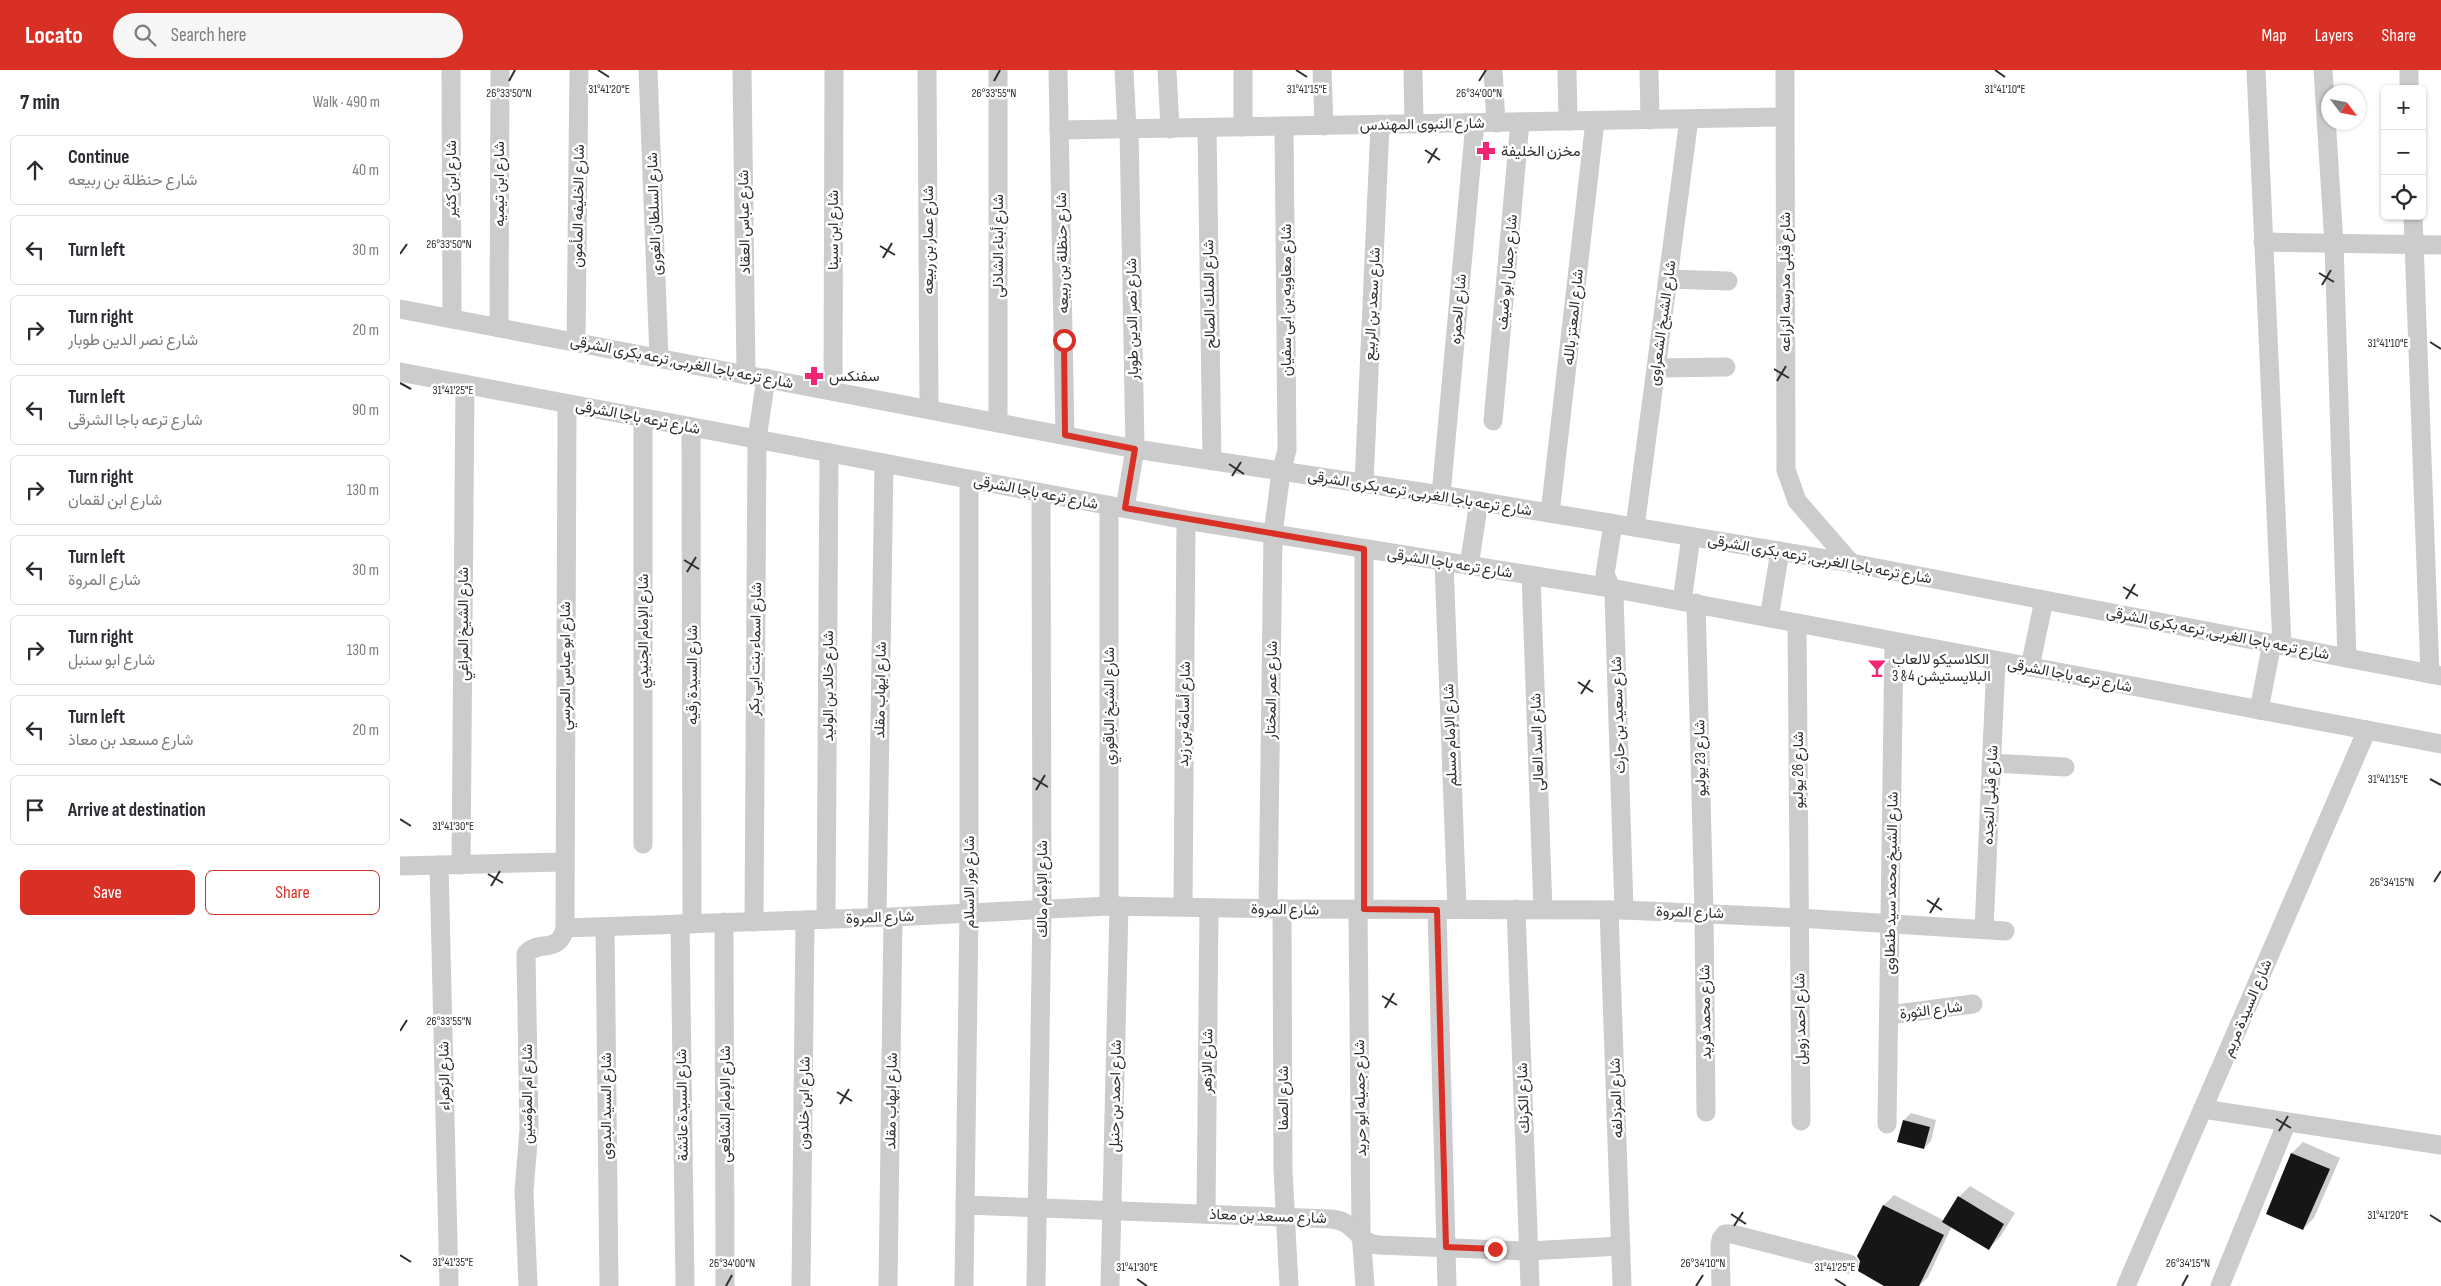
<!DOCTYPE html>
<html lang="en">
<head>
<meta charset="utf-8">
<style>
  :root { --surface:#fff; --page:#f7f7f7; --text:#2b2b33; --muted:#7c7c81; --line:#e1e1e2; --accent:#d93025 }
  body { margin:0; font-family:"Sofia Sans Condensed",Vazirmatn,sans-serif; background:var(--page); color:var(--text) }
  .controls { position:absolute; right:15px; top:15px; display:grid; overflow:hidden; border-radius:8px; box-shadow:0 1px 4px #0004 }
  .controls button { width:45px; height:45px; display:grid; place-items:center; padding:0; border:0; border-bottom:1px solid var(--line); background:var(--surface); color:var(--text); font:25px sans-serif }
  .compass { position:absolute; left:1921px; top:15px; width:45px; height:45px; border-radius:50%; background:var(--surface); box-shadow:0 1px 4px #0004; rotate:122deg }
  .stop { position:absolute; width:15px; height:15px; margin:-11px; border:4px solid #d93025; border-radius:50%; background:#fff }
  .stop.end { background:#d93025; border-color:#fff; box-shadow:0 1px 5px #0008 }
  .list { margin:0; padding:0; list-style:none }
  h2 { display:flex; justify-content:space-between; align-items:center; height:65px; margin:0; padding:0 20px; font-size:21px }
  h2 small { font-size:16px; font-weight:400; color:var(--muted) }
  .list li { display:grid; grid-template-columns:32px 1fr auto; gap:15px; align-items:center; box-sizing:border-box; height:70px; margin:0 10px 10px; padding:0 10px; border:1px solid var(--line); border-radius:8px }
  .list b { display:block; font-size:19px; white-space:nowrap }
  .list p { margin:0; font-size:16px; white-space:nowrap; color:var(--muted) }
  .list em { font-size:16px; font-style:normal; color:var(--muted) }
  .actions { display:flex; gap:10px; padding:15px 20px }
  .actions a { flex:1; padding:11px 0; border:1px solid var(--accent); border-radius:8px; text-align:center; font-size:18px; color:var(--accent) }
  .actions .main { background:var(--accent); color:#fff }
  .icon { flex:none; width:28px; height:28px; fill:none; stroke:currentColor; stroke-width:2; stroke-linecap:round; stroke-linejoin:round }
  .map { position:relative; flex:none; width:2041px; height:1216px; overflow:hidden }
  header { display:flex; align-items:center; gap:30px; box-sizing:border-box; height:70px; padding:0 25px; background:var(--accent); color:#fff }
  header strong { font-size:24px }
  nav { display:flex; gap:28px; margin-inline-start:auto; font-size:18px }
  .search { width:350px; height:45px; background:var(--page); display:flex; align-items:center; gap:12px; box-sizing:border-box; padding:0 18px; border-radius:28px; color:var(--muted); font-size:19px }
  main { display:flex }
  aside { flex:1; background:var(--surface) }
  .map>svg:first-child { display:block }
  .shadow { fill:#0003 }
  .building { fill:#161616 }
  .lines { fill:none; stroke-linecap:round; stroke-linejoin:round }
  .street { stroke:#ccc; stroke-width:19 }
  .route { stroke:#d93025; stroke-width:6 }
  .ticks { fill:none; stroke:#2f2f2f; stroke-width:2 }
  .labels { text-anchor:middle; stroke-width:5; stroke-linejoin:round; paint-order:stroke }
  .street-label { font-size:15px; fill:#2f2f2f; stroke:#fff }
  .poi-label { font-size:15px; fill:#2f2f2f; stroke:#fff; text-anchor:start }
  .ticks-label { font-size:12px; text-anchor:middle; fill:#2f2f2f; stroke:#fff; stroke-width:5; stroke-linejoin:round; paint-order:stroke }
</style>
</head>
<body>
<header>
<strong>Locato</strong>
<div class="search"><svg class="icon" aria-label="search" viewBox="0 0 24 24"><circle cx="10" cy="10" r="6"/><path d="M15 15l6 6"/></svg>Search here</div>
<nav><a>Map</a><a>Layers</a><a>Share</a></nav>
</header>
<main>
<aside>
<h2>7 min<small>Walk · 490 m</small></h2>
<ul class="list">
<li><svg class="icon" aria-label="ahead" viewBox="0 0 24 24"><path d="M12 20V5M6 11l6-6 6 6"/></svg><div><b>Continue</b><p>شارع حنظلة بن ربيعه</p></div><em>40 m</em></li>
<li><svg class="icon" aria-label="left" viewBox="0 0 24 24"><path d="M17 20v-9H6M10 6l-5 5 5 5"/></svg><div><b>Turn left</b></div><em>30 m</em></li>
<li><svg class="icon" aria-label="right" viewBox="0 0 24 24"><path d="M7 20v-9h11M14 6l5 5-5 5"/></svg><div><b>Turn right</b><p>شارع نصر الدين طوبار</p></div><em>20 m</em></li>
<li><svg class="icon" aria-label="left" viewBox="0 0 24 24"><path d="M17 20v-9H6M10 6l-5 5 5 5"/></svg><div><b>Turn left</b><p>شارع ترعه باجا الشرقى</p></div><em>90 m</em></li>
<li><svg class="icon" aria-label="right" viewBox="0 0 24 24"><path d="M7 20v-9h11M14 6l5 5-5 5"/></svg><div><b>Turn right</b><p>شارع ابن لقمان</p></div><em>130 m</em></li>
<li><svg class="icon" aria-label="left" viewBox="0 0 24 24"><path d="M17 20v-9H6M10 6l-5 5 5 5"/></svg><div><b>Turn left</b><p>شارع المروة</p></div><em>30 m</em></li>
<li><svg class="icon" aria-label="right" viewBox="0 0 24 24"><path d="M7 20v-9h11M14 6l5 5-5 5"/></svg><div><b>Turn right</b><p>شارع ابو سنبل</p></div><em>130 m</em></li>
<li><svg class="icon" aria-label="left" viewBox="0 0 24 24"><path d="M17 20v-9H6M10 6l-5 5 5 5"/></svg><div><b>Turn left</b><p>شارع مسعد بن معاذ</p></div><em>20 m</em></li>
<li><svg class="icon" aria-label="arrive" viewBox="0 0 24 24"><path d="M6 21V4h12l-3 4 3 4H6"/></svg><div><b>Arrive at destination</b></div></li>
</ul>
<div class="actions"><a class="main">Save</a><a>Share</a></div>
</aside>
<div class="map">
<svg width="2041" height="1216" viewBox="0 0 2041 1216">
  <rect width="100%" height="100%" fill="#fff"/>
  <g class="shadow">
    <polygon points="1511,1043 1536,1050 1531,1071 1524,1078 1504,1050"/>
    <polygon points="1903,1072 1940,1088 1914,1148 1903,1159 1868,1143 1892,1083"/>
    <polygon points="1570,1116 1615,1143 1600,1167 1589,1178 1552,1156 1528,1207 1519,1216 1487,1216 1461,1191 1458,1186 1484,1135 1494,1125 1545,1151 1559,1127"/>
  </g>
  <g class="building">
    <polygon points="1503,1050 1530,1057 1524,1079 1497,1072"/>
    <polygon points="1891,1083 1930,1099 1903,1160 1866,1144"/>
    <polygon points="1558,1126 1604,1154 1589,1180 1542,1152"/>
    <polygon points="1483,1135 1544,1165 1519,1216 1484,1216 1458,1201 1460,1191 1457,1186"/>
  </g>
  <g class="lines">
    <g class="street">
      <polyline points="51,0 52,249"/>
      <polyline points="248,0 259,287"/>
      <polyline points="342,0 346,304"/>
      <polyline points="527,0 529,339"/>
      <polyline points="598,0 598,352"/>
      <polyline points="658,0 665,365"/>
      <polyline points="724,0 727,59"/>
      <polyline points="767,0 770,59"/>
      <polyline points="843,0 843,57"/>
      <polyline points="922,0 924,56"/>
      <polyline points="1013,0 1014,54"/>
      <polyline points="1093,0 1096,53"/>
      <polyline points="1167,0 1168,51"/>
      <polyline points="1249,0 1250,50"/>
      <polyline points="1385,0 1386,400 1397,431 1451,493"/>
      <polyline points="1856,0 1882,575"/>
      <polyline points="1923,0 1934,174 1947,588"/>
      <polyline points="2009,0 2009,19"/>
      <polyline points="807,58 812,391"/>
      <polyline points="659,60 1385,47"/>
      <polyline points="2013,146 2030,604"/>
      <polyline points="1863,172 2041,175"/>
      <polyline points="1268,209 1328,211"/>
      <polyline points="0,239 735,379 1041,425 1451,493 2041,606"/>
      <polyline points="99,258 100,0"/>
      <polyline points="176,272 179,0"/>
      <polyline points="1256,298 1326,297"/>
      <polyline points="0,302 786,450 1211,518 2041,674"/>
      <polyline points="433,321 434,0"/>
      <polyline points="243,348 243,774"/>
      <polyline points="1093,351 1120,52"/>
      <polyline points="291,357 292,854"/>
      <polyline points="964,414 980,55"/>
      <polyline points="1041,425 1075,53"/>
      <polyline points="709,435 709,836"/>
      <polyline points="725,438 735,379 729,59"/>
      <polyline points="1150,443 1195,51"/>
      <polyline points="1213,454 1205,504 1214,525 1224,840"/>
      <polyline points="1235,457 1289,49"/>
      <polyline points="1044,492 1057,839"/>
      <polyline points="1069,496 1079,431"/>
      <polyline points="1131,505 1143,839"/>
      <polyline points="1282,531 1291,467"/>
      <polyline points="1296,533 1304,842 1306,1042"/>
      <polyline points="1369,548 1380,481"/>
      <polyline points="1397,553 1401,1051"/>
      <polyline points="1630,597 1644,530"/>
      <polyline points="1859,640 1872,573"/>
      <polyline points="1591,693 1665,697"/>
      <polyline points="39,795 49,1216"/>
      <polyline points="61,795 65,314"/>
      <polyline points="0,796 164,792"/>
      <polyline points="783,837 786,450"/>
      <polyline points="868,839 873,464 881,402 887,380 884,56"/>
      <polyline points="882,839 883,1100 889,1216"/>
      <polyline points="958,839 961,1161 965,1216"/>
      <polyline points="964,839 964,479"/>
      <polyline points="1116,839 1130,1216"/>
      <polyline points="1037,840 1047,1216"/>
      <polyline points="1209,840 1222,1216"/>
      <polyline points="477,847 484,393"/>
      <polyline points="426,849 429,383"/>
      <polyline points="324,852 325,1216"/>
      <polyline points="354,852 357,369 366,308"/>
      <polyline points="280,854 285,1216"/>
      <polyline points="205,857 209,1216"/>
      <polyline points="165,858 493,847 709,836 882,839 1224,840 1399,848 1605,861"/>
      <polyline points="1584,859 1596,591"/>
      <polyline points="1489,945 1573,934"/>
      <polyline points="1803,1039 2041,1075"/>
      <polyline points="1487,1054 1494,572"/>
      <path d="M 565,1135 L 932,1149 C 958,1152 956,1173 979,1175 L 1128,1181 L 1221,1176"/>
      <polyline points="806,1144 809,838"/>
      <path d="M 128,1216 L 124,1121 L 129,1060 L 126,884 C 138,869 159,885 165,858 L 167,334"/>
      <polyline points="401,1216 405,850"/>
      <polyline points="488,1216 493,847"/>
      <polyline points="564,1216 569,842 569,409"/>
      <polyline points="636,1216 642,839 641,423"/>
      <polyline points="710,1216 719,836"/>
      <polyline points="1321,1216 1320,1175 1321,1169 1325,1164 1332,1164 1449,1194"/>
      <polyline points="1726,1216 1967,660"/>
      <polyline points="1820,1216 1887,1052"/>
    </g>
  </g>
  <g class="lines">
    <polyline class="route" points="664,270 665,365 735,379 725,438 964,479 964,839 1037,840 1046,1177 1095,1179"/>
  </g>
  <path class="ticks" d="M 198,0 L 209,7M 896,0 L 907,7M 1595,0 L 1605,7M 109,11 L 115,0M 594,11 L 600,0M 1079,11 L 1086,0M 1025,80 L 1040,90M 1028,93 L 1037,78M 480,176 L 495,185M 0,184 L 7,174M 483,188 L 492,173M 1919,203 L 1934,212M 1922,215 L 1931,200M 2030,272 L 2041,279M 1374,299 L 1389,308M 1377,311 L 1386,296M 0,313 L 11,319M 829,394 L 844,404M 832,406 L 841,392M 284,490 L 299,499M 287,502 L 296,487M 1723,517 L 1738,526M 1726,529 L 1735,514M 1178,612 L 1193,622M 1181,624 L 1190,610M 633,708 L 648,717M 2030,709 L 2041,715M 636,720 L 645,705M 0,749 L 11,756M 88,804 L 103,813M 2034,812 L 2041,801M 91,816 L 100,801M 1527,830 L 1542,840M 1530,843 L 1539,828M 982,926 L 997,935M 985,938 L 994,923M 0,961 L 7,950M 437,1022 L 452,1031M 440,1034 L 449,1019M 1876,1049 L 1891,1058M 1879,1061 L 1888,1046M 1331,1144 L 1346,1154M 2030,1145 L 2041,1152M 1334,1156 L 1343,1142M 0,1185 L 11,1192M 737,1209 L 747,1216M 1435,1209 L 1446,1216M 326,1216 L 332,1205M 1296,1216 L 1303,1205M 1782,1216 L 1788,1205"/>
  <defs>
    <g id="pharmacy-bare" transform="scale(1.5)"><path d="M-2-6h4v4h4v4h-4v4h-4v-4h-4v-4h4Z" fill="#f12573" stroke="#fff" stroke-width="2.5" paint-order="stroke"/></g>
    <g id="bar-bare" transform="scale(1.5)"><path d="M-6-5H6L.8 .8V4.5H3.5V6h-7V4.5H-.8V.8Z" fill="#f12573" stroke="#fff" stroke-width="2.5" paint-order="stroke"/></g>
  </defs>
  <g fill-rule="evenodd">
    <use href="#pharmacy-bare" x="1086" y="81"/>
    <use href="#pharmacy-bare" x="414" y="306"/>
    <use href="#bar-bare" x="1477" y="598"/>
  </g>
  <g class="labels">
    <g class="street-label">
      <text transform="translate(1022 54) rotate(-1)" y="5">شارع النبوى المهندس</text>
      <text transform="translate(51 109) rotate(-90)" y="5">شارع ابن كثير</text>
      <text transform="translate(99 114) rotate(-90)" y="5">شارع ابن تيميه</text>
      <text transform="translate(178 136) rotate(-89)" y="5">شارع الخليفه المأمون</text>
      <text transform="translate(254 144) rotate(-92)" y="5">شارع السلطان الغورى</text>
      <text transform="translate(344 152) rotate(-91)" y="5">شارع عباس العقاد</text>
      <text transform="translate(433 160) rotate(-90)" y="5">شارع ابن سينا</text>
      <text transform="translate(528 170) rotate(-90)" y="5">شارع عمار بن ربيعه</text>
      <text transform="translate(598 176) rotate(-90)" y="5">شارع أبناء الشاذلى</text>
      <text transform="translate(662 183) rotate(-91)" y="5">شارع حنظلة بن ربيعه</text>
      <text transform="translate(1107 202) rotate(-85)" y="5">شارع جمال ابو ضيف</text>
      <text transform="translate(1385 212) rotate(-90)" y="5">شارع قبلى مدرسه الزراعه</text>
      <text transform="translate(809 224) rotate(-91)" y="5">شارع الملك الصالح</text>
      <text transform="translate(886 230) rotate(-90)" y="5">شارع معاويه بن ابى سفيان</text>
      <text transform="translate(972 234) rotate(-87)" y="5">شارع سعد بن الربيع</text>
      <text transform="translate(1058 239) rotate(-85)" y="5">شارع الحمزه</text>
      <text transform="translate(1173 247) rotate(-84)" y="5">شارع المعتز بالله</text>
      <text transform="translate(732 249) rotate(-91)" y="5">شارع نصر الدين طوبار</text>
      <text transform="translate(1262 253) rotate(-82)" y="5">شارع الشيخ الشعراوى</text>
      <text transform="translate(282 292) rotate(11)" y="5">شارع ترعه باجا الغربى, ترعه بكرى الشرقى</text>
      <text transform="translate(238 347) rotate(11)" y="5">شارع ترعه باجا الشرقى</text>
      <text transform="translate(636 422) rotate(11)" y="5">شارع ترعه باجا الشرقى</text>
      <text transform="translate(1020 423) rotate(9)" y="5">شارع ترعه باجا الغربى, ترعه بكرى الشرقى</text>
      <text transform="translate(1420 489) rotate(10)" y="5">شارع ترعه باجا الغربى, ترعه بكرى الشرقى</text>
      <text transform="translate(1050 493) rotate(9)" y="5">شارع ترعه باجا الشرقى</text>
      <text transform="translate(63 554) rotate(-90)" y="5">شارع الشيخ المراغي</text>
      <text transform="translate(243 561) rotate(-90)" y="5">شارع الإمام الجنيدي</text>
      <text transform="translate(1818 563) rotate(11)" y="5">شارع ترعه باجا الغربى, ترعه بكرى الشرقى</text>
      <text transform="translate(355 579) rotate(-89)" y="5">شارع اسماء بنت ابى بكر</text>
      <text transform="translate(165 596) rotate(-90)" y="5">شارع ابو عباس المرسي</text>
      <text transform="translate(292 605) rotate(-90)" y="5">شارع السيدة رقيه</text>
      <text transform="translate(1670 605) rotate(11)" y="5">شارع ترعه باجا الشرقى</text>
      <text transform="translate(428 616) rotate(-90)" y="5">شارع خالد بن الوليد</text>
      <text transform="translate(480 620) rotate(-89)" y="5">شارع ايهاب مقلد</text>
      <text transform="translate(871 620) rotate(-89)" y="5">شارع عمر المختار</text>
      <text transform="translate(709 636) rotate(-90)" y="5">شارع الشيخ الباقوري</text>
      <text transform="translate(784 644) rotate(-89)" y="5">شارع أسامة بن زيد</text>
      <text transform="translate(1218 645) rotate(-92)" y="5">شارع سعيد بن حارث</text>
      <text transform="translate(1050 665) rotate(-92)" y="5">شارع الإمام مسلم</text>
      <text transform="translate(1137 672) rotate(-92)" y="5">شارع السد العالى</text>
      <text transform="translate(1300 688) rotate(-91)" y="5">شارع 23 يوليو</text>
      <text transform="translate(1398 700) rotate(-90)" y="5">شارع 26 يوليو</text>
      <text transform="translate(1590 725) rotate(-87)" y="5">شارع قبلى النجده</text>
      <text transform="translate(569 812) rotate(-90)" y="5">شارع نور الاسلام</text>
      <text transform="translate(1491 813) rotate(-89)" y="5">شارع الشيخ محمد سيد طنطاوى</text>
      <text transform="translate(642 819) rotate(-90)" y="5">شارع الإمام مالك</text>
      <text transform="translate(885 839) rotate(1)" y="5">شارع المروة</text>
      <text transform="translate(1290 842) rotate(2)" y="5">شارع المروة</text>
      <text transform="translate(480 847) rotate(-2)" y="5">شارع المروة</text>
      <text transform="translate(1847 938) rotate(-67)" y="5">شارع السيدة مريم</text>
      <text transform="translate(1531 940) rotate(-7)" y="5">شارع الثورة</text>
      <text transform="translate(1305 942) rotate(-91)" y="5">شارع محمد فريد</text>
      <text transform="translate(1400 949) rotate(-91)" y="5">شارع احمد زويل</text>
      <text transform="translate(807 991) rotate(-89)" y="5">شارع الازهر</text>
      <text transform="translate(44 1006) rotate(-91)" y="5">شارع الزهراء</text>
      <text transform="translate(127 1024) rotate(-90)" y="5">شارع ام المؤمنين</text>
      <text transform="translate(715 1026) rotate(-89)" y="5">شارع احمد بن حنبل</text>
      <text transform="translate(883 1028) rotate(-90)" y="5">شارع الصفا</text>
      <text transform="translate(960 1028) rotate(-91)" y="5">شارع جميله ابو حريد</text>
      <text transform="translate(1123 1028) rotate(-92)" y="5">شارع الكرنك</text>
      <text transform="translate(1216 1028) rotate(-92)" y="5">شارع المزدلفه</text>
      <text transform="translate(491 1031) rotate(-89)" y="5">شارع ايهاب مقلد</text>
      <text transform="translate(404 1033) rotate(-89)" y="5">شارع ابن خلدون</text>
      <text transform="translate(325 1034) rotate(-90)" y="5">شارع الإمام الشافعى</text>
      <text transform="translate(282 1035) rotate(-91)" y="5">شارع السيدة عائشة</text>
      <text transform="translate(206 1036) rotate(-90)" y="5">شارع السيد البدوى</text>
      <text transform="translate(868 1146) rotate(2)" y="5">شارع مسعد بن معاذ</text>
    </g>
    <g class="poi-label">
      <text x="1101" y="86">مخزن الخليفة</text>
      <text x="429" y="311">سفنكس</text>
      <text x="1492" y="594">الكلاسيكو لالعاب<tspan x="1492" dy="17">البلايستيشن 4&amp; 3</tspan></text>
    </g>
  </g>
  <g class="ticks-label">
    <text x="209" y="23">31°41'20"E</text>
    <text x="907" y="23">31°41'15"E</text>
    <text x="1605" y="23">31°41'10"E</text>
    <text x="109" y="27">26°33'50"N</text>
    <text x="594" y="27">26°33'55"N</text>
    <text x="1079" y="27">26°34'00"N</text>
    <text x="49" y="178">26°33'50"N</text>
    <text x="1988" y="277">31°41'10"E</text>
    <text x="53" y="324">31°41'25"E</text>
    <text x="1988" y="713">31°41'15"E</text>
    <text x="53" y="760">31°41'30"E</text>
    <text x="1992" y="816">26°34'15"N</text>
    <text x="49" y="955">26°33'55"N</text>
    <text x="1988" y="1149">31°41'20"E</text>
    <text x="53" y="1196">31°41'35"E</text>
    <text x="332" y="1197">26°34'00"N</text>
    <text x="1303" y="1197">26°34'10"N</text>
    <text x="1788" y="1197">26°34'15"N</text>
    <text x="737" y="1201">31°41'30"E</text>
    <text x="1435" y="1201">31°41'25"E</text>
  </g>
</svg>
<div class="controls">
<button>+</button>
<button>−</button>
<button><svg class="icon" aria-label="locate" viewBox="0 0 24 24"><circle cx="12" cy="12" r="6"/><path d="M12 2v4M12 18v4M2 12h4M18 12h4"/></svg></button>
</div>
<svg class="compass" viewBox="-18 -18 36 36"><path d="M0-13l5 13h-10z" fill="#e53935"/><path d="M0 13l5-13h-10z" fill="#7c7c81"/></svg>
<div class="stop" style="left:664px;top:270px"></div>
<div class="stop end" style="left:1095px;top:1179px"></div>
</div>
</main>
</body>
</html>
